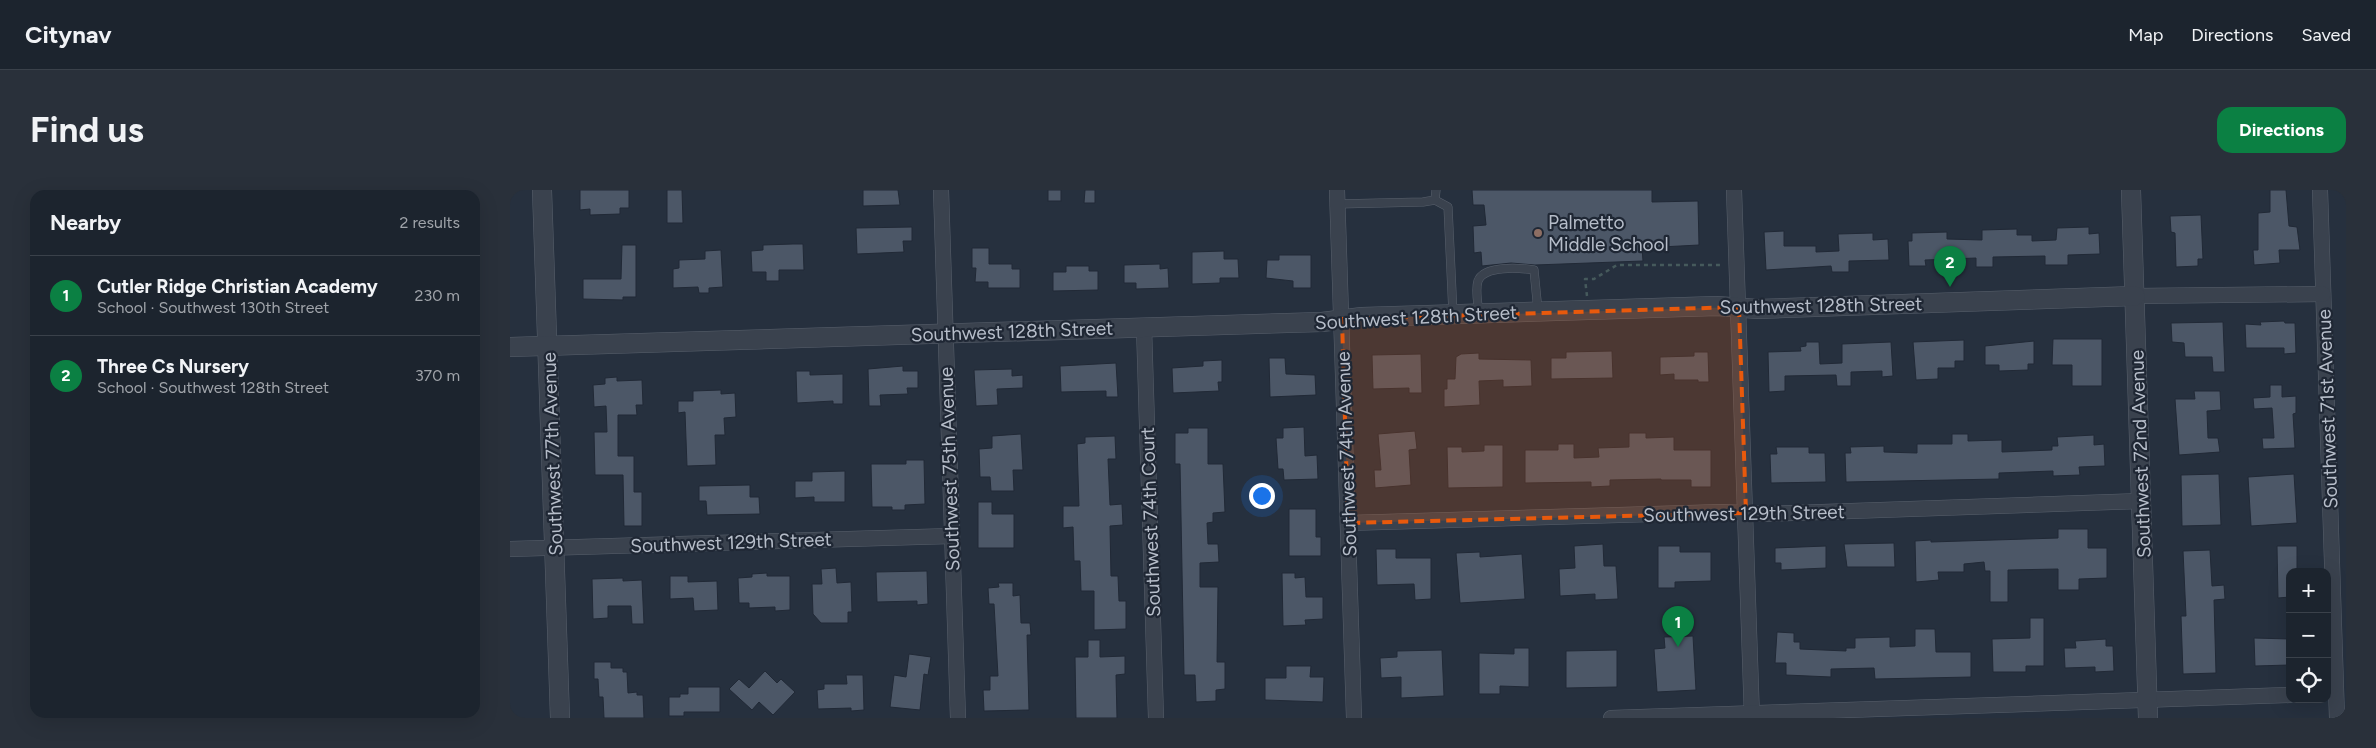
<!DOCTYPE html>
<html lang="en">
<head>
<meta charset="utf-8">
<style>
  :root { --surface:#1c242e; --page:#29303a; --text:#f1f3f6; --muted:#a0a4aa; --line:#3a414a; --accent:#0b8043 }
  body { margin:0; font-family:Figtree,sans-serif; background:var(--page); color:var(--text) }
  .controls { position:absolute; right:15px; bottom:15px; display:grid; overflow:hidden; border-radius:10px; box-shadow:0 5px 20px #0002 }
  .controls button { width:45px; height:45px; display:grid; place-items:center; padding:0; border:0; border-bottom:1px solid var(--line); background:var(--surface); color:var(--text); font:25px sans-serif }
  .you { position:absolute; left:751px; top:305px; width:18px; height:18px; margin:-12px; border:4px solid #fff; border-radius:50%; background:#1a73e8; box-shadow:0 0 0 8px #1a73e833 }
  .badge { display:grid; place-items:center; width:32px; height:32px; border-radius:50%; background:var(--accent); color:#fff; font-size:16px; font-weight:700 }
  .pin { position:absolute; translate:-50% -41px; filter:drop-shadow(0 1px 2px #0008) }
  .pin::after { content:''; position:absolute; top:26px; width:18px; height:15px; background:inherit; clip-path:polygon(0 0,100% 0,50% 100%) }
  .list { margin:0; padding:0; list-style:none }
  h2 { display:flex; justify-content:space-between; align-items:center; height:65px; margin:0; padding:0 20px; font-size:21px }
  h2 small { font-size:16px; font-weight:400; color:var(--muted) }
  .list li { display:grid; grid-template-columns:32px 1fr auto; gap:15px; align-items:center; box-sizing:border-box; height:80px; padding:0 20px; border-top:1px solid var(--line) }
  .list b { display:block; font-size:19px; white-space:nowrap }
  .list p { margin:0; font-size:16px; white-space:nowrap; color:var(--muted) }
  .list em { font-size:16px; font-style:normal; color:var(--muted) }
  .icon { flex:none; width:28px; height:28px; fill:none; stroke:currentColor; stroke-width:2; stroke-linecap:round; stroke-linejoin:round }
  .map { position:relative; flex:none; width:1836px; height:528px; overflow:hidden; border-radius:15px }
  header { display:flex; align-items:center; gap:30px; box-sizing:border-box; height:70px; padding:0 25px; background:var(--surface); border-bottom:1px solid var(--line) }
  header strong { font-size:24px }
  nav { display:flex; gap:28px; margin-inline-start:auto; font-size:18px }
  .intro { display:flex; align-items:center; justify-content:space-between; box-sizing:border-box; height:120px; padding:0 30px }
  h1 { margin:0; font-size:35px }
  .button { padding:12px 22px; border-radius:15px; background:var(--accent); color:#fff; font-size:18px; font-weight:700 }
  main { display:flex; gap:30px; padding:0 30px }
  aside { flex:1; background:var(--surface); border-radius:15px; box-shadow:0 5px 20px #0002 }
  .map>svg:first-child { display:block }
  .building { fill:#4c5767; stroke:#212936 }
  .lines { fill:none; stroke-linecap:round; stroke-linejoin:round }
  .service-casing { stroke:#58606c; stroke-width:9 }
  .minor-casing { stroke:#58606c; stroke-width:16 }
  .tertiary-casing { stroke:#58606c; stroke-width:20 }
  .path { stroke:#465a5c; stroke-width:2.5; stroke-dasharray:4 4; stroke-linecap:butt }
  .service { stroke:#3a424e; stroke-width:8 }
  .minor { stroke:#3a424e; stroke-width:15 }
  .tertiary { stroke:#3a424e; stroke-width:19 }
  .marked { fill:#e8590c; fill-opacity:0.2; stroke:#e8590c; stroke-width:4; stroke-dasharray:10 6; stroke-linejoin:round }
  .education-dot { fill:#8d6e63; stroke:#1f2734; stroke-width:2 }
  .labels { text-anchor:middle; stroke-width:4.5; stroke-linejoin:round; paint-order:stroke }
  .poi-label { font-size:19px; fill:#b6bdc9; stroke:#1f2734; text-anchor:start }
  .street-label { font-size:19px; fill:#b6bdc9; stroke:#1f2734 }
</style>
</head>
<body>
<header>
<strong>Citynav</strong>
<nav><a>Map</a><a>Directions</a><a>Saved</a></nav>
</header>
<div class="intro"><h1>Find us</h1><a class="button">Directions</a></div>
<main>
<aside>
<h2>Nearby<small>2 results</small></h2>
<ul class="list">
<li><span class="badge">1</span><div><b>Cutler Ridge Christian Academy</b><p>School · Southwest 130th Street</p></div><em>230 m</em></li>
<li><span class="badge">2</span><div><b>Three Cs Nursery</b><p>School · Southwest 128th Street</p></div><em>370 m</em></li>
</ul>
</aside>
<div class="map">
<svg width="1836" height="528" viewBox="0 0 1836 528">
  <rect width="100%" height="100%" fill="#26303e"/>
  <g class="building">
    <polygon points="70,0 119,0 119,18 110,18 110,24 80,25 80,19 70,20"/>
    <polygon points="157,0 172,0 173,33 157,33"/>
    <polygon points="353,0 388,0 390,15 353,16"/>
    <rect x="538" y="0" width="13" height="11"/>
    <polygon points="575,0 585,0 585,13 574,13"/>
    <polygon points="962,0 1142,0 1142,12 1188,11 1189,55 1132,58 1133,71 1025,75 1001,73 972,76 971,62 964,63 963,36 976,35 974,15 963,15"/>
    <polygon points="1760,0 1776,0 1779,36 1787,37 1790,60 1769,60 1770,73 1744,75 1743,60 1748,60 1748,23 1760,22"/>
    <polygon points="1691,25 1693,69 1688,69 1688,76 1666,77 1665,43 1661,42 1660,26"/>
    <polygon points="402,37 402,51 393,51 394,62 347,64 346,38"/>
    <polygon points="1579,37 1579,44 1589,43 1590,64 1558,65 1558,75 1535,75 1535,66 1483,67 1483,77 1466,77 1466,68 1415,70 1416,76 1399,76 1398,51 1402,51 1402,43 1437,42 1437,49 1472,50 1472,40 1507,39 1507,45 1522,45 1522,51 1546,50 1547,38"/>
    <polygon points="1274,41 1274,56 1306,56 1306,62 1329,61 1328,44 1363,43 1363,50 1378,49 1379,70 1339,71 1339,82 1322,82 1321,76 1256,80 1254,42"/>
    <polygon points="283,54 293,54 294,80 269,80 269,91 256,91 256,82 242,82 241,61 253,60 253,55"/>
    <polygon points="112,55 126,55 126,107 113,107 113,110 73,109 73,89 111,89"/>
    <polygon points="462,58 479,58 479,74 502,74 502,79 510,79 510,98 478,98 478,92 465,92 466,78 462,78"/>
    <polygon points="211,60 213,97 199,98 199,103 189,103 188,97 163,98 163,79 169,78 169,70 195,69 195,61"/>
    <polygon points="714,61 714,69 728,69 729,88 710,88 710,93 682,94 682,62"/>
    <polygon points="769,65 801,65 801,98 783,98 783,91 756,88 757,70 769,70"/>
    <polygon points="650,74 650,79 658,78 659,98 626,99 626,93 614,93 614,75"/>
    <polygon points="556,76 579,76 579,81 588,81 588,100 543,101 543,82 556,82"/>
    <polygon points="1774,131 1775,133 1785,133 1786,163 1774,164 1774,158 1736,158 1735,134 1751,135 1750,132"/>
    <polygon points="1713,132 1715,182 1703,182 1702,167 1675,167 1674,153 1662,152 1661,133"/>
    <polygon points="1543,149 1592,149 1592,196 1562,196 1562,175 1542,175"/>
    <polygon points="1454,150 1454,171 1445,171 1445,178 1428,178 1428,189 1406,190 1403,152"/>
    <polygon points="1524,151 1524,174 1518,174 1518,180 1489,181 1489,175 1475,175 1475,156"/>
    <polygon points="1296,152 1309,152 1310,174 1332,173 1332,154 1381,152 1383,186 1372,187 1372,181 1341,182 1341,196 1327,196 1326,185 1275,186 1275,201 1259,202 1258,162 1291,161 1290,157 1296,156"/>
    <polygon points="1102,161 1103,188 1041,189 1041,168 1056,168 1056,162"/>
    <polygon points="1184,162 1198,162 1199,192 1188,192 1188,190 1164,190 1164,184 1150,185 1150,167 1184,166"/>
    <polygon points="969,163 969,169 1021,170 1022,196 993,197 993,190 969,191 970,215 934,217 934,199 937,199 937,189 945,189 946,167 951,164"/>
    <polygon points="911,164 912,203 899,203 899,198 863,199 862,165"/>
    <polygon points="759,168 775,168 776,184 805,185 806,205 760,207"/>
    <polygon points="712,170 712,192 708,192 709,201 663,203 662,178 693,176 693,171"/>
    <polygon points="606,173 608,207 596,207 596,201 551,202 550,176"/>
    <polygon points="393,176 393,181 408,181 408,198 397,198 398,204 370,205 371,216 359,216 358,179"/>
    <polygon points="502,179 502,186 513,185 513,198 487,199 488,215 466,216 464,180"/>
    <polygon points="286,181 300,181 300,185 333,184 333,214 323,214 323,211 287,213"/>
    <polygon points="107,187 107,191 132,190 133,215 126,215 127,225 108,225 108,266 124,266 124,302 132,302 132,336 114,336 113,285 85,285 84,242 97,242 96,216 84,217 83,195 95,194 95,188"/>
    <polygon points="1760,195 1772,195 1772,207 1786,206 1786,223 1783,224 1785,258 1753,259 1752,248 1764,248 1762,218 1744,219 1743,208 1760,207"/>
    <polygon points="211,200 211,204 225,203 226,227 214,228 215,245 205,245 206,275 177,276 175,222 168,223 168,211 183,211 183,201"/>
    <polygon points="1684,201 1710,201 1711,220 1697,221 1698,248 1708,248 1710,262 1669,265 1665,209 1685,209"/>
    <polygon points="794,237 795,266 807,265 808,289 774,290 773,279 768,279 766,248 773,248 773,238"/>
    <polygon points="678,238 698,238 698,274 713,274 715,322 703,323 703,332 697,333 698,354 708,354 709,372 690,373 690,397 708,397 707,472 715,472 715,499 706,500 706,511 686,512 685,485 674,485 670,274 665,274 665,243 678,243"/>
    <polygon points="905,241 907,259 899,260 901,295 865,298 864,280 871,280 868,244"/>
    <polygon points="1119,243 1136,243 1136,248 1164,247 1164,260 1201,260 1201,297 1181,297 1181,290 1151,290 1151,289 1100,290 1100,296 1081,297 1081,292 1015,293 1015,260 1048,260 1048,254 1064,254 1064,268 1089,267 1088,258 1119,257"/>
    <polygon points="511,244 513,280 503,280 504,301 481,301 480,287 470,287 469,259 482,258 482,246"/>
    <polygon points="1442,244 1458,244 1458,251 1492,250 1492,262 1542,260 1542,256 1548,256 1547,247 1584,245 1584,255 1594,254 1595,276 1569,277 1570,285 1543,286 1543,281 1489,283 1489,289 1336,292 1335,263 1341,263 1340,257 1374,256 1374,262 1407,263 1407,254 1442,254"/>
    <polygon points="605,246 606,269 598,269 600,315 612,314 613,335 600,336 601,386 608,386 609,411 616,411 616,439 584,440 584,401 571,401 570,371 564,371 563,337 553,338 553,316 569,316 567,254 575,253 575,247"/>
    <polygon points="974,255 993,255 993,297 938,298 937,257 952,257 952,262 974,261"/>
    <polygon points="1266,257 1299,257 1299,263 1315,263 1316,292 1261,293 1260,264 1267,264"/>
    <polygon points="396,270 414,270 415,314 395,315 395,320 382,320 382,317 362,317 361,274 396,274"/>
    <polygon points="335,281 335,312 304,312 304,307 285,308 285,291 302,291 302,282"/>
    <polygon points="1709,284 1711,335 1672,336 1671,285"/>
    <polygon points="1784,284 1787,333 1741,336 1738,287"/>
    <polygon points="240,295 240,307 249,307 250,324 197,325 196,311 189,311 189,296"/>
    <polygon points="468,312 482,312 482,324 504,324 504,358 468,358"/>
    <polygon points="779,319 806,319 806,347 811,347 811,366 779,366"/>
    <polygon points="1548,339 1578,339 1578,358 1597,358 1597,388 1569,389 1569,400 1548,400 1548,379 1498,380 1498,412 1480,412 1480,381 1475,381 1474,372 1454,374 1454,382 1428,382 1429,390 1406,392 1405,351 1421,350 1421,352 1548,348"/>
    <polygon points="1384,353 1385,377 1337,377 1334,354"/>
    <polygon points="1093,354 1094,376 1106,376 1108,409 1085,410 1085,404 1050,406 1049,379 1065,378 1064,356"/>
    <polygon points="1148,356 1170,356 1170,362 1201,362 1201,391 1165,392 1165,398 1148,398"/>
    <polygon points="1316,356 1316,378 1271,380 1271,373 1265,373 1265,358"/>
    <polygon points="1767,356 1787,356 1787,382 1780,382 1780,407 1768,408"/>
    <polygon points="866,359 886,359 886,368 921,368 921,409 905,410 904,394 867,395"/>
    <polygon points="1700,360 1702,396 1714,395 1715,409 1704,410 1706,483 1673,484 1671,426 1676,426 1673,361"/>
    <polygon points="970,362 970,367 1012,364 1015,409 950,413 946,363"/>
    <polygon points="326,378 327,393 341,392 342,422 338,422 338,433 311,433 303,424 302,394 312,394 311,379"/>
    <polygon points="417,381 418,414 407,415 407,411 367,412 366,382"/>
    <polygon points="257,383 257,386 280,386 280,420 265,421 265,417 239,418 239,413 229,413 228,388 242,387 242,384"/>
    <polygon points="772,383 785,383 785,388 795,387 796,407 813,407 813,429 795,430 796,435 773,436"/>
    <polygon points="160,386 178,386 178,392 207,391 208,420 184,421 183,408 160,409"/>
    <polygon points="113,388 113,391 132,390 134,434 122,434 121,416 98,416 98,428 83,429 82,389"/>
    <polygon points="488,393 503,393 503,406 510,405 511,433 520,433 521,445 517,445 519,520 474,521 473,500 480,500 480,486 488,486 484,414 479,414 478,398 489,397"/>
    <polygon points="1520,428 1534,428 1534,476 1516,476 1516,482 1483,482 1482,449 1520,448"/>
    <polygon points="1405,439 1425,439 1426,462 1461,462 1461,487 1365,489 1364,478 1321,479 1321,487 1276,485 1276,473 1265,473 1267,442 1284,443 1284,452 1290,452 1290,459 1336,461 1336,458 1345,458 1345,448 1380,447 1380,457 1405,456"/>
    <polygon points="1183,446 1186,500 1147,502 1144,459 1155,458 1154,447"/>
    <polygon points="1744,448 1780,449 1780,475 1745,476"/>
    <polygon points="1596,449 1596,456 1603,456 1604,481 1585,482 1585,477 1555,478 1554,458 1566,458 1565,451"/>
    <polygon points="578,450 590,450 590,467 615,466 615,484 606,485 607,528 566,528 565,467 578,467"/>
    <polygon points="1004,458 1019,458 1019,497 990,496 990,504 969,504 969,463 1004,464"/>
    <polygon points="932,460 934,506 891,508 891,487 871,488 870,468 887,467 887,461"/>
    <polygon points="1107,460 1107,497 1056,498 1056,461"/>
    <polygon points="399,464 421,467 418,485 414,484 410,520 380,517 384,485 396,487"/>
    <polygon points="84,472 101,472 101,478 113,478 113,482 117,482 118,503 127,502 127,505 133,505 134,528 94,528 93,507 89,507 88,489 84,489"/>
    <polygon points="776,476 801,476 800,487 814,487 813,512 755,510 755,488 776,488"/>
    <polygon points="255,481 267,493 271,489 285,502 263,525 249,512 242,520 219,499 229,489 239,498"/>
    <polygon points="336,485 353,485 354,520 341,521 341,518 308,519 307,500 314,499 314,494 337,494"/>
    <polygon points="178,497 210,497 210,522 174,522 174,526 159,526 159,507 170,507 170,504 178,504"/>
  </g>
  <g class="lines">
    <g class="service-casing">
      <g id="service">
        <polyline points="925,10 938,17 943,124"/>
        <polyline points="827,14 913,12 925,10 926,0"/>
        <path d="M 969,123 C 968,114 965,100 968,91 C 974,75 1010,78 1024,80 L 1028,121"/>
      </g>
    </g>
    <g class="minor-casing">
      <g id="minor">
        <polyline points="431,0 448,528"/>
        <polyline points="827,0 844,528"/>
        <polyline points="1224,0 1242,528"/>
        <polyline points="1810,0 1827,528"/>
        <polyline points="1625,106 1813,104"/>
        <polyline points="634,137 646,528"/>
        <polyline points="838,333 1212,322 1256,324 1631,311"/>
        <polyline points="0,359 442,346"/>
        <polyline points="1101,528 1780,505"/>
      </g>
    </g>
    <g class="tertiary-casing">
      <g id="tertiary">
        <polyline points="32,0 50,528"/>
        <polyline points="1621,0 1638,528"/>
        <polyline points="0,157 812,132 852,127 1207,116 1248,119 1625,106"/>
      </g>
    </g>
    <polyline class="path" points="1077,106 1075,89 1084,89 1107,75 1213,75"/>
    <use href="#service" class="service"/>
    <use href="#minor" class="minor"/>
    <use href="#tertiary" class="tertiary"/>
  </g>
  <path class="marked" d="M 1229,117 L 1236,323 L 838,333 L 832,129 Z"/>
  <circle class="education-dot" cx="1028" cy="43" r="5"/>
  <g class="labels">
    <g class="poi-label">
      <text x="1038" y="39">Palmetto<tspan x="1038" dy="22">Middle School</tspan></text>
    </g>
    <g class="street-label">
      <text transform="translate(1311 115) rotate(-1)" y="7">Southwest 128th Street</text>
      <text transform="translate(906 127) rotate(-3)" y="7">Southwest 128th Street</text>
      <text transform="translate(502 141) rotate(-2)" y="7">Southwest 128th Street</text>
      <text transform="translate(1817 219) rotate(-92)" y="7">Southwest 71st Avenue</text>
      <text transform="translate(42 264) rotate(-92)" y="7">Southwest 77th Avenue</text>
      <text transform="translate(836 264) rotate(-92)" y="7">Southwest 74th Avenue</text>
      <text transform="translate(1630 264) rotate(-92)" y="7">Southwest 72nd Avenue</text>
      <text transform="translate(439 279) rotate(-92)" y="7">Southwest 75th Avenue</text>
      <text transform="translate(1234 323) rotate(-1)" y="7">Southwest 129th Street</text>
      <text transform="translate(640 332) rotate(-92)" y="7">Southwest 74th Court</text>
      <text transform="translate(221 352) rotate(-2)" y="7">Southwest 129th Street</text>
    </g>
  </g>
</svg>
<div class="controls">
<button>+</button>
<button>−</button>
<button><svg class="icon" aria-label="locate" viewBox="0 0 24 24"><circle cx="12" cy="12" r="6"/><path d="M12 2v4M12 18v4M2 12h4M18 12h4"/></svg></button>
</div>
<div class="you"></div>
<div class="pin badge" style="left:1168px;top:457px">1</div>
<div class="pin badge" style="left:1440px;top:97px">2</div>
</div>
</main>
</body>
</html>
